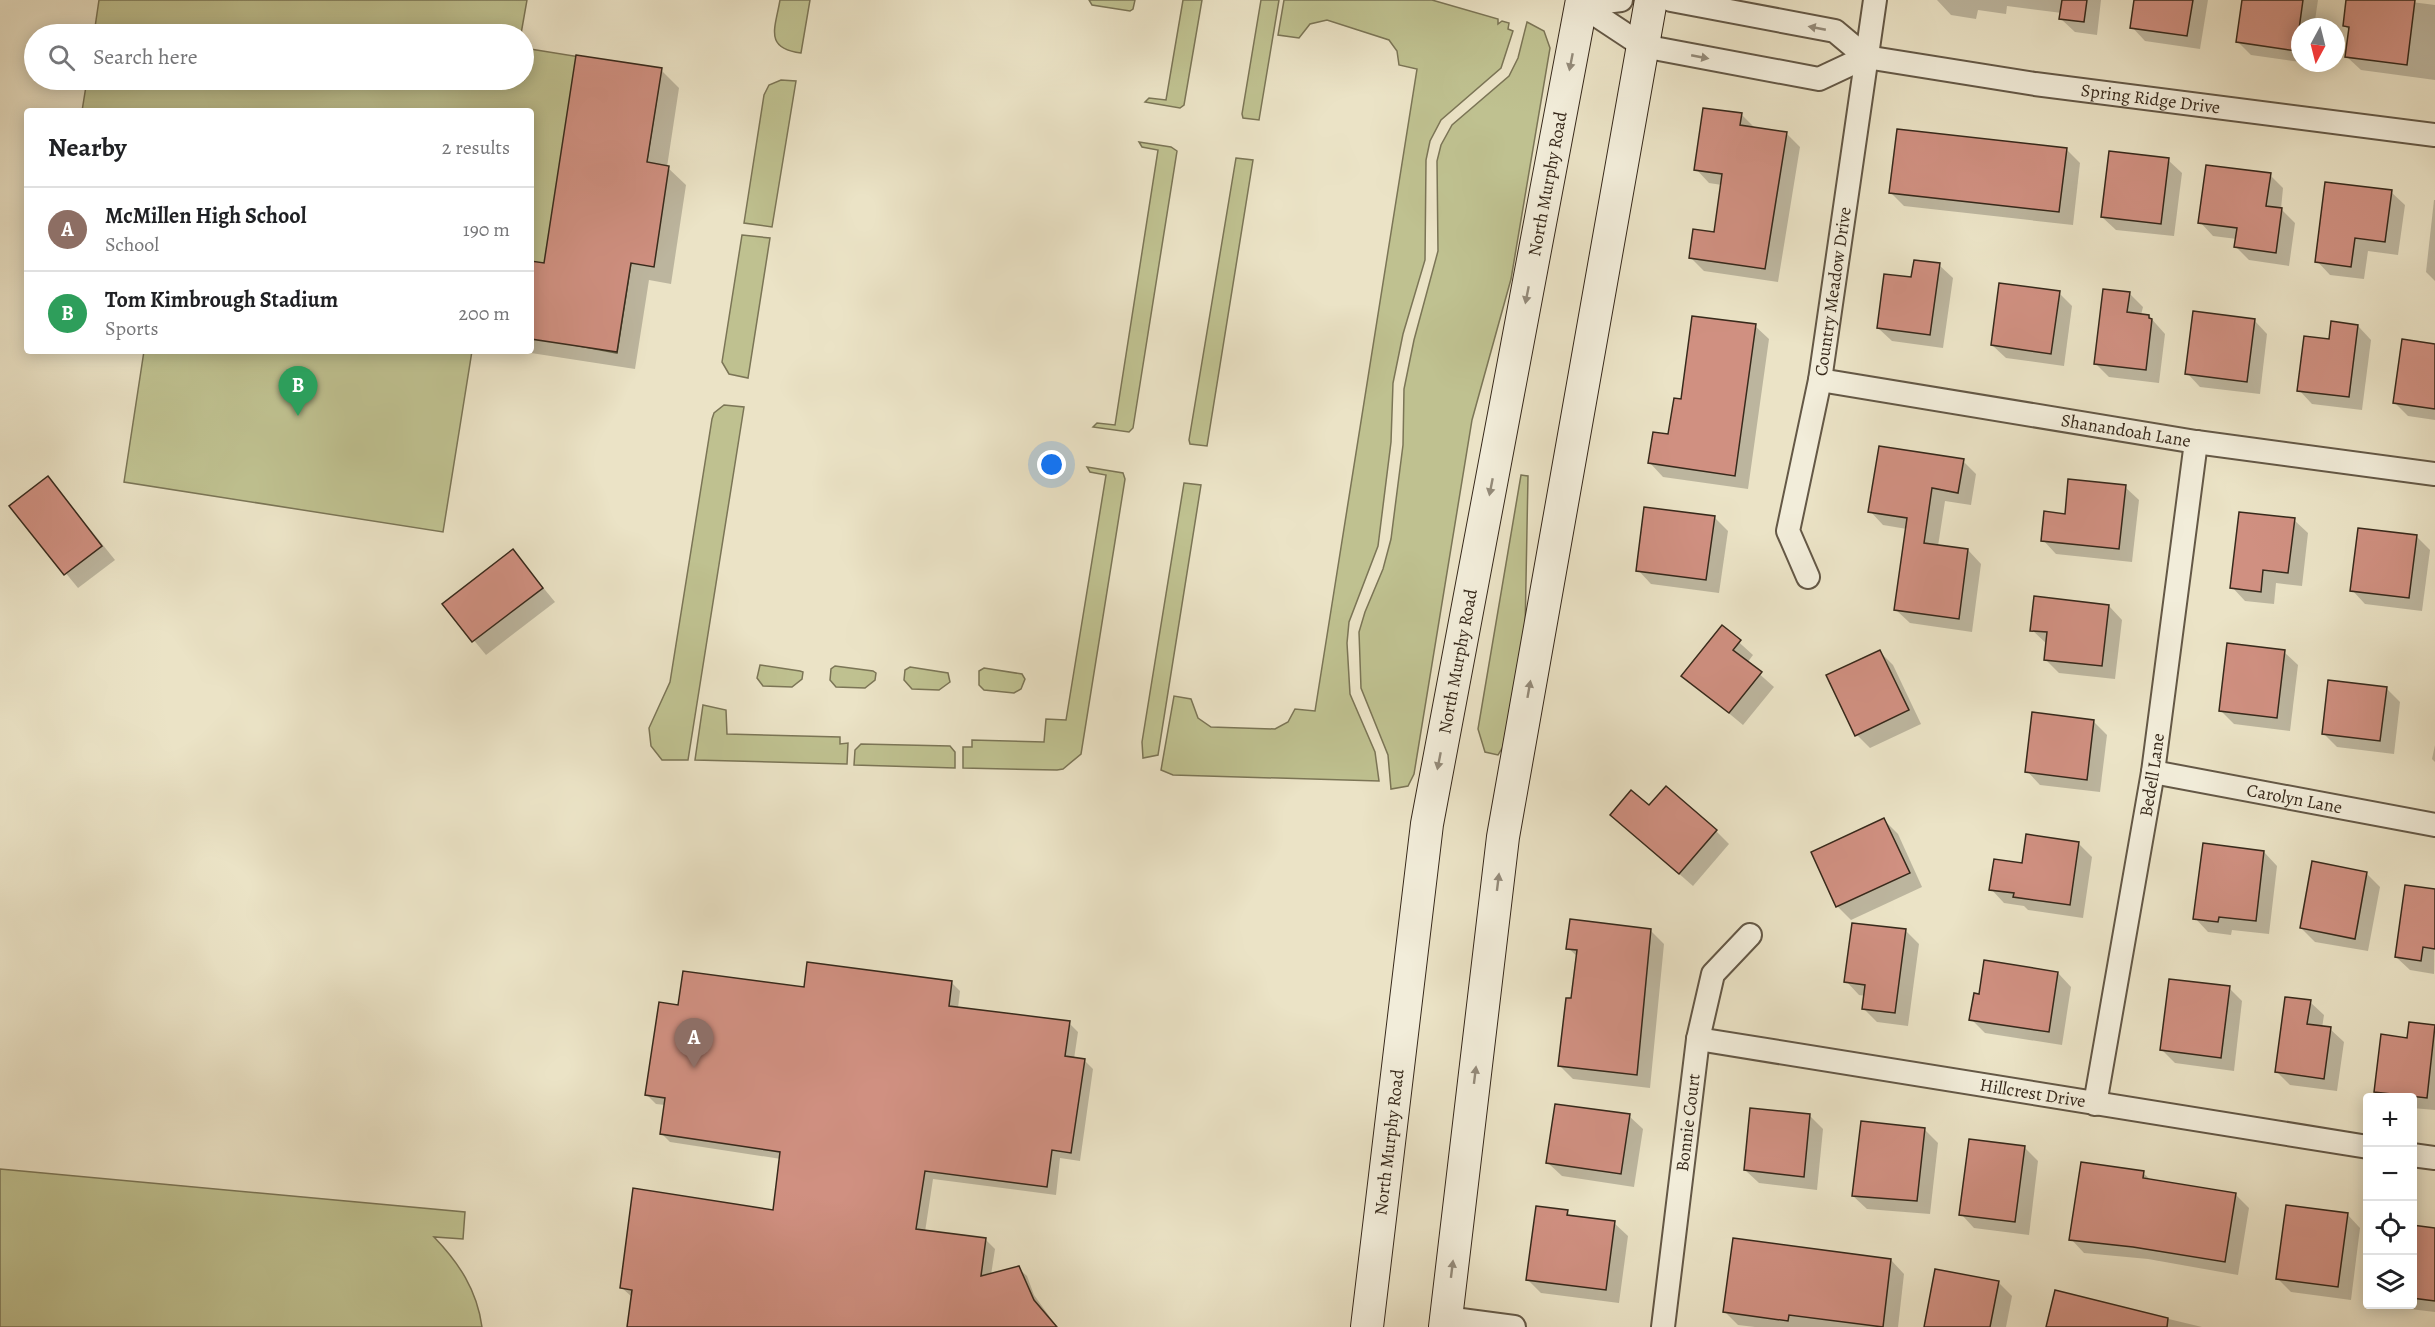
<!DOCTYPE html>
<html lang="en">
<head>
<meta charset="utf-8">
<style>
  :root { --surface:#fff; --page:#f2f2f2; --text:#202124; --muted:#757577; --line:#e0e0e0; --accent:#8f2418 }
  body { margin:0; font-family:Alegreya,serif; background:var(--page); color:var(--text) }
  .controls { position:absolute; right:18px; bottom:18px; display:grid; overflow:hidden; border-radius:6px; box-shadow:0 3px 15px #0003 }
  .controls button { width:54px; height:54px; display:grid; place-items:center; padding:0; border:0; border-bottom:2px solid var(--line); background:var(--surface); color:var(--text); font:30px sans-serif }
  .compass { position:absolute; left:2291px; top:18px; width:54px; height:54px; border-radius:50%; background:var(--surface); box-shadow:0 3px 15px #0003; rotate:187deg }
  .you { position:absolute; left:1052px; top:465px; width:21px; height:21px; margin:-15px; border:4px solid #fff; border-radius:50%; background:#1a73e8; box-shadow:0 0 0 9px #1a73e833 }
  .badge { display:grid; place-items:center; width:39px; height:39px; border-radius:50%; background:var(--accent); color:#fff; font-size:20px; font-weight:700 }
  .pin { position:absolute; translate:-50% -50px; filter:drop-shadow(0 2px 3px #0008) }
  .pin::after { content:''; position:absolute; top:32px; width:21px; height:18px; background:inherit; clip-path:polygon(0 0,100% 0,50% 100%) }
  .list { margin:0; padding:0; list-style:none }
  h2 { display:flex; justify-content:space-between; align-items:center; height:78px; margin:0; padding:0 24px; font-size:26px }
  h2 small { font-size:20px; font-weight:400; color:var(--muted) }
  .list li { display:grid; grid-template-columns:39px 1fr auto; gap:18px; align-items:center; box-sizing:border-box; height:84px; padding:0 24px; border-top:2px solid var(--line) }
  .list b { display:block; font-size:22px; white-space:nowrap }
  .list p { margin:0; font-size:20px; white-space:nowrap; color:var(--muted) }
  .list em { font-size:20px; font-style:normal; color:var(--muted) }
  .icon { flex:none; width:33px; height:33px; fill:none; stroke:currentColor; stroke-width:2; stroke-linecap:round; stroke-linejoin:round }
  .map { position:relative; flex:none; width:2435px; height:1327px; overflow:hidden }
  .search { position:absolute; background:var(--surface); box-shadow:0 3px 15px #0003; left:24px; top:24px; width:510px; height:66px; display:flex; align-items:center; gap:15px; box-sizing:border-box; padding:0 21px; border-radius:33px; color:var(--muted); font-size:22px }
  .panel { position:absolute; background:var(--surface); box-shadow:0 3px 15px #0003; left:24px; top:108px; width:510px; height:246px; border-radius:6px }
  .map>svg:first-child { display:block }
  .green { fill:#bfc190; stroke:#7b7556; stroke-width:1.5 }
  .shadow { fill:#0003 }
  .building { fill:#d09081; stroke:#37291b; stroke-width:1.5 }
  .lines { fill:none; stroke-linecap:round; stroke-linejoin:round }
  .street-casing { stroke:#645846; stroke-width:26 }
  .secondary-casing { stroke:#37291b; stroke-width:34 }
  .street { stroke:#f2edda; stroke-width:22 }
  .secondary { stroke:#f2edda; stroke-width:32 }
  .oneway { fill:#948b7a }
  .labels { text-anchor:middle; stroke-width:5; stroke-linejoin:round; paint-order:stroke }
  .street-label { font-size:18px; fill:#37291b; stroke:#f2edda }
</style>
</head>
<body>
<div class="map">
<svg width="2435" height="1327" viewBox="0 0 2435 1327">
  <rect width="100%" height="100%" fill="#ebe3c6"/>
  <filter id="stains"><feTurbulence type="fractalNoise" baseFrequency=".00333" numOctaves="4"/><feColorMatrix values="0 0 0 0 .2 0 0 0 0 .09 0 0 0 0 .02 0 0 0 .5 -.17"/></filter>
  <radialGradient id="worn" r=".72"><stop offset=".6" stop-color="#630" stop-opacity="0"/><stop offset="1" stop-color="#630" stop-opacity=".3"/></radialGradient>
  <g class="green">
    <polygon points="99,0 527,0 521,34 94,34"/>
    <path d="M 780,0 L 810,0 L 801,53 C 764,48 775,29 780,0 Z"/>
    <polygon points="1089,0 1135,0 1133,9 1130,11 1092,5"/>
    <polygon points="1183,0 1202,0 1184,105 1180,108 1145,102 1149,98 1166,100"/>
    <polygon points="1261,0 1279,0 1259,120 1243,118 1242,114"/>
    <polygon points="1284,0 1432,0 1498,19 1498,24 1502,21 1509,23 1508,29 1513,31 1501,68 1441,120 1430,141 1426,160 1425,260 1403,334 1393,383 1391,442 1378,546 1349,622 1347,643 1350,694 1375,752 1379,781 1173,775 1161,770 1174,696 1191,699 1198,718 1211,727 1275,729 1288,722 1295,709 1315,711 1417,69 1399,65 1397,51 1389,40 1327,20 1310,24 1299,38 1278,35"/>
    <polygon points="1527,22 1544,31 1550,48 1511,279 1472,420 1414,774 1408,786 1391,789 1388,755 1361,688 1359,632 1365,612 1383,569 1391,539 1403,445 1404,389 1414,340 1438,251 1437,161 1441,145 1452,125 1509,76 1518,58"/>
    <polygon points="524,48 661,70 617,353 531,337 531,111 82,111 87,80 524,80"/>
    <polygon points="781,80 796,81 772,227 744,223 764,95 769,85"/>
    <polygon points="1139,142 1171,147 1177,151 1133,428 1129,432 1093,427 1097,423 1115,425 1158,150 1142,147"/>
    <polygon points="1236,158 1253,160 1207,446 1190,444 1189,440"/>
    <polygon points="742,235 770,238 748,378 729,374 722,362"/>
    <polygon points="144,351 472,351 443,532 124,482"/>
    <polygon points="724,405 744,407 688,760 662,760 651,746 649,728 670,682 712,419 714,413"/>
    <polygon points="1087,467 1123,473 1125,479 1081,754 1063,769 1057,770 963,768 963,747 972,747 972,740 1044,742 1046,719 1066,720 1106,475 1090,472"/>
    <polygon points="1521,475 1528,476 1525,632 1503,747 1498,755 1485,752 1478,729"/>
    <polygon points="1184,483 1201,485 1158,755 1143,758 1142,742"/>
    <polygon points="760,665 800,671 803,672 802,679 792,687 763,686 757,678"/>
    <polygon points="835,666 873,671 876,673 875,680 865,688 836,687 830,680 831,669"/>
    <polygon points="910,667 948,673 950,682 939,690 912,689 904,680 905,670"/>
    <polygon points="984,668 1022,674 1025,679 1021,689 1014,693 984,690 979,685 979,671"/>
    <polygon points="703,705 726,710 727,734 840,737 840,744 848,743 847,764 695,760"/>
    <polygon points="861,744 950,746 955,752 955,768 854,765 855,750"/>
    <path d="M 0,1169 L 465,1212 L 463,1239 L 434,1237 C 459,1263 477,1290 482,1327 L 0,1327 Z"/>
  </g>
  <g class="shadow">
    <polygon points="1937,0 2101,0 2097,35 2075,32 2061,19 2062,13 2007,6 2006,14 1978,10 1976,19 1951,15"/>
    <polygon points="2136,0 2208,0 2200,49 2145,41 2132,27"/>
    <polygon points="2243,0 2318,0 2314,27 2300,27 2300,62 2251,55 2237,41"/>
    <polygon points="2347,0 2396,0 2435,5 2435,80 2361,70 2347,57 2350,31 2344,25"/>
    <polygon points="661,70 679,88 667,167 686,185 671,284 649,280 635,369 518,351 531,351 531,262 545,265"/>
    <polygon points="1741,114 1755,128 1786,133 1800,147 1778,282 1704,271 1691,258 1715,234 1722,185 1709,183 1696,169"/>
    <polygon points="2066,149 2080,163 2073,225 1904,206 1890,192"/>
    <polygon points="2168,160 2182,173 2174,236 2116,230 2102,217"/>
    <polygon points="2270,175 2283,188 2281,209 2295,223 2289,266 2249,260 2236,247 2237,239 2213,236 2200,222"/>
    <polygon points="2391,192 2405,205 2398,255 2368,251 2364,279 2330,275 2317,261"/>
    <polygon points="2434,200 2435,200 2435,281 2426,272"/>
    <polygon points="1939,265 1953,278 1943,348 1892,341 1878,328 1913,279"/>
    <polygon points="2059,293 2072,306 2064,366 2006,358 1992,345"/>
    <polygon points="2129,293 2143,307 2141,315 2149,316 2165,334 2159,383 2109,377 2096,364"/>
    <polygon points="2254,320 2267,334 2260,394 2200,387 2187,373"/>
    <polygon points="1755,326 1769,339 1748,489 1663,477 1650,463 1670,436 1683,401"/>
    <polygon points="2358,326 2371,340 2362,410 2312,404 2299,390 2330,340"/>
    <polygon points="2435,345 2435,420 2408,416 2395,403"/>
    <polygon points="1963,461 1976,474 1971,505 1945,501 1938,546 1968,550 1981,564 1972,632 1910,623 1896,610 1907,529 1883,525 1870,511"/>
    <polygon points="48,477 115,560 78,588 11,506"/>
    <polygon points="2125,487 2139,500 2132,562 2056,554 2043,540 2066,515"/>
    <polygon points="1714,517 1728,531 1719,593 1651,584 1638,570"/>
    <polygon points="2294,520 2308,533 2302,586 2276,583 2274,604 2245,601 2232,587"/>
    <polygon points="2416,536 2430,550 2422,611 2365,604 2352,590"/>
    <polygon points="513,551 555,602 486,655 444,604"/>
    <polygon points="2109,606 2122,620 2115,679 2059,673 2045,659 2047,644 2032,630"/>
    <polygon points="1722,627 1753,655 1747,663 1774,687 1743,725 1683,675"/>
    <polygon points="1879,651 1893,665 1921,724 1870,748 1857,735"/>
    <polygon points="2284,652 2298,665 2290,731 2234,724 2220,710"/>
    <polygon points="2386,688 2400,702 2394,754 2337,747 2323,733"/>
    <polygon points="2093,721 2107,735 2100,792 2040,785 2027,771"/>
    <polygon points="2435,745 2435,762 2432,759"/>
    <polygon points="1649,807 1716,831 1729,844 1693,886 1612,815"/>
    <polygon points="1884,820 1898,834 1922,887 1851,920 1837,906"/>
    <polygon points="2079,844 2092,857 2083,918 2028,910 2024,906 2004,903 1991,889 2023,865"/>
    <polygon points="2264,852 2277,866 2269,934 2232,930 2231,935 2208,932 2195,918"/>
    <polygon points="2366,873 2380,887 2368,951 2315,942 2301,928"/>
    <polygon points="2435,891 2434,974 2410,970 2396,957"/>
    <polygon points="1650,930 1664,944 1650,1088 1573,1079 1559,1065 1578,957 1568,948"/>
    <polygon points="1906,931 1919,944 1908,1026 1877,1022 1863,1008 1865,996 1859,995 1846,981"/>
    <polygon points="2058,973 2071,987 2062,1045 1985,1033 1971,1019 1981,995"/>
    <polygon points="951,982 960,991 958,1008 1069,1023 1078,1032 1074,1059 1084,1060 1093,1069 1080,1161 1060,1158 1056,1195 933,1179 925,1232 986,1240 995,1249 991,1275 1018,1268 1027,1276 1034,1295 1057,1327 628,1327 632,1297 621,1287 774,1212 781,1159 670,1142 661,1133 665,1105 656,1104 647,1095 679,1007 805,989"/>
    <polygon points="2229,988 2242,1001 2234,1071 2175,1063 2162,1050"/>
    <polygon points="2310,1002 2324,1015 2322,1028 2330,1029 2344,1042 2337,1091 2290,1085 2276,1071"/>
    <polygon points="2411,1023 2435,1026 2435,1110 2412,1108 2412,1098 2382,1098 2376,1091 2409,1039"/>
    <polygon points="1629,1116 1643,1129 1634,1187 1562,1176 1548,1163"/>
    <polygon points="1810,1116 1823,1129 1817,1190 1759,1183 1745,1170"/>
    <polygon points="1925,1130 1938,1143 1930,1214 1867,1209 1853,1196"/>
    <polygon points="2024,1147 2038,1161 2029,1235 1974,1228 1961,1214"/>
    <polygon points="2143,1173 2152,1181 2236,1195 2249,1208 2238,1275 2148,1259 2084,1253 2071,1239"/>
    <polygon points="1567,1212 1572,1217 1614,1223 1628,1236 1619,1303 1541,1293 1527,1279"/>
    <polygon points="2347,1214 2360,1228 2351,1300 2291,1292 2278,1279"/>
    <polygon points="2412,1227 2435,1229 2435,1312 2410,1309 2406,1304 2412,1304"/>
    <polygon points="1891,1260 1904,1274 1898,1327 1755,1327 1738,1325 1724,1311"/>
    <polygon points="1998,1282 2012,1296 2006,1327 1926,1327"/>
    <polygon points="2056,1292 2202,1327 2048,1327"/>
  </g>
  <g class="building">
    <polygon points="2062,0 2087,0 2084,22 2059,19"/>
    <polygon points="2134,0 2193,0 2187,36 2130,28"/>
    <polygon points="2242,0 2303,0 2296,51 2236,42"/>
    <polygon points="2346,0 2415,0 2407,65 2345,57 2349,27 2343,26"/>
    <polygon points="576,55 662,68 647,162 669,166 654,267 631,263 617,352 531,339 531,261 544,263"/>
    <polygon points="1703,108 1742,113 1740,125 1787,132 1765,269 1689,258 1693,229 1714,232 1722,174 1694,170"/>
    <polygon points="1897,129 2067,148 2059,212 1889,193"/>
    <polygon points="2109,151 2169,158 2161,224 2101,217"/>
    <polygon points="2206,165 2271,173 2266,206 2282,208 2276,253 2234,247 2237,228 2198,223"/>
    <polygon points="2325,182 2392,190 2385,242 2355,238 2351,267 2315,262"/>
    <polygon points="1914,260 1940,263 1930,335 1877,328 1884,274 1911,277"/>
    <polygon points="1999,283 2060,291 2051,354 1991,345"/>
    <polygon points="2103,289 2130,292 2127,312 2149,315 2149,318 2152,319 2146,370 2094,364"/>
    <polygon points="2193,311 2255,319 2247,382 2185,374"/>
    <polygon points="1692,316 1756,324 1735,476 1648,463 1653,432 1668,434 1674,398 1681,399"/>
    <polygon points="2331,321 2358,325 2349,397 2297,391 2304,336 2329,339"/>
    <polygon points="2402,339 2435,344 2435,409 2393,403"/>
    <polygon points="1879,446 1964,459 1958,493 1932,488 1924,543 1968,549 1959,619 1894,610 1907,518 1868,512"/>
    <polygon points="48,476 102,546 64,575 9,506"/>
    <polygon points="2068,479 2126,485 2119,549 2041,541 2044,511 2065,514"/>
    <polygon points="1644,507 1715,516 1706,580 1636,571"/>
    <polygon points="2239,512 2295,518 2288,573 2263,570 2261,592 2230,588"/>
    <polygon points="2358,528 2417,535 2409,598 2350,591"/>
    <polygon points="513,549 543,588 472,642 442,604"/>
    <polygon points="2034,596 2109,605 2102,666 2044,660 2047,632 2030,631"/>
    <polygon points="1722,625 1741,640 1733,650 1762,672 1729,713 1681,676"/>
    <polygon points="2227,643 2285,650 2277,718 2219,711"/>
    <polygon points="1880,650 1909,710 1855,736 1826,675"/>
    <polygon points="2328,680 2387,687 2380,741 2322,734"/>
    <polygon points="2032,712 2094,720 2087,780 2025,772"/>
    <polygon points="1666,786 1717,830 1679,874 1610,815 1631,790 1649,805"/>
    <polygon points="1884,818 1910,873 1836,907 1811,852"/>
    <polygon points="2026,834 2079,842 2070,905 2013,897 2014,893 1989,890 1994,859 2022,863"/>
    <polygon points="2203,843 2264,851 2256,921 2219,917 2218,922 2193,919"/>
    <polygon points="2312,861 2367,872 2355,939 2300,928"/>
    <polygon points="2405,885 2435,889 2435,949 2423,947 2421,961 2395,957"/>
    <polygon points="1570,919 1651,929 1637,1075 1558,1066 1566,998 1571,998 1577,950 1566,949"/>
    <polygon points="1852,923 1906,929 1895,1013 1862,1009 1865,985 1844,982"/>
    <polygon points="1984,960 2058,972 2049,1032 1969,1020 1974,993 1979,994"/>
    <polygon points="807,962 952,981 949,1006 1070,1021 1065,1056 1085,1059 1071,1153 1052,1150 1047,1187 925,1171 916,1229 986,1238 981,1276 1019,1266 1034,1300 1057,1327 627,1327 632,1290 620,1288 633,1188 773,1210 780,1152 660,1134 665,1098 645,1095 659,1002 678,1005 683,971 804,987"/>
    <polygon points="2169,979 2230,986 2221,1058 2160,1050"/>
    <polygon points="2285,997 2311,1000 2307,1024 2331,1027 2324,1079 2275,1072"/>
    <polygon points="2409,1022 2435,1025 2427,1098 2374,1092 2381,1034 2407,1038"/>
    <polygon points="1555,1104 1630,1114 1621,1174 1546,1163"/>
    <polygon points="1750,1108 1810,1114 1804,1177 1744,1170"/>
    <polygon points="1861,1121 1925,1128 1917,1201 1852,1196"/>
    <polygon points="1969,1139 2025,1146 2015,1222 1959,1215"/>
    <polygon points="2081,1162 2144,1171 2143,1178 2236,1193 2225,1262 2133,1247 2069,1240"/>
    <polygon points="2286,1205 2348,1213 2338,1287 2276,1279"/>
    <polygon points="1536,1206 1568,1210 1567,1215 1615,1221 1606,1290 1526,1280"/>
    <polygon points="2412,1225 2435,1228 2435,1301 2412,1298"/>
    <polygon points="1733,1238 1891,1259 1883,1327 1789,1315 1788,1321 1723,1312"/>
    <polygon points="1935,1269 1999,1281 1990,1327 1924,1327"/>
    <polygon points="2055,1290 2168,1318 2167,1327 2046,1327"/>
  </g>
  <g class="lines">
    <g class="street-casing">
      <g id="street">
        <path id="s1" d="M 1671,0 L 1835,31 L 1866,57 L 2035,84 L 2435,135"/>
        <polyline points="1581,5 1643,46 1819,79 1866,57"/>
        <polyline points="1581,5 1621,0"/>
        <path id="s2" d="M 1820,380 L 2196,442 L 2435,474"/>
        <path id="s3" d="M 1808,577 L 1788,531 L 1820,380 L 1875,0"/>
        <path id="s4" d="M 2153,772 L 2435,825"/>
        <path id="s5" d="M 1698,1039 L 2368,1147"/>
        <path id="s6" d="M 2095,1104 L 2153,772 L 2196,442"/>
        <polyline points="2412,1155 2435,1158"/>
        <polyline points="1446,1318 1514,1327"/>
        <path id="s7" d="M 1663,1327 L 1698,1039 L 1713,974 L 1750,935"/>
      </g>
    </g>
    <g class="secondary-casing">
      <g id="secondary">
        <path id="s8" d="M 1367,1327 L 1427,824 L 1582,0"/>
        <polyline points="1445,1327 1503,837 1651,0"/>
      </g>
    </g>
    <use href="#street" class="street"/>
    <use href="#secondary" class="secondary"/>
  </g>
  <defs><path id="oneway-solid" d="M-6-.8H1V-3.2L6.5 0L1 3.2V.8H-6Z" transform="scale(1.5)"/></defs>
  <g class="oneway">
    <use href="#oneway-solid" transform="translate(1817 28) rotate(-169)"/>
    <use href="#oneway-solid" transform="translate(1700 57) rotate(11)"/>
    <use href="#oneway-solid" transform="translate(1571 62) rotate(101)"/>
    <use href="#oneway-solid" transform="translate(1527 295) rotate(101)"/>
    <use href="#oneway-solid" transform="translate(1491 487) rotate(101)"/>
    <use href="#oneway-solid" transform="translate(1529 689) rotate(-80)"/>
    <use href="#oneway-solid" transform="translate(1439 761) rotate(101)"/>
    <use href="#oneway-solid" transform="translate(1498 882) rotate(-83)"/>
    <use href="#oneway-solid" transform="translate(1475 1075) rotate(-83)"/>
    <use href="#oneway-solid" transform="translate(1452 1269) rotate(-83)"/>
  </g>
  <g class="labels">
    <g class="street-label">
      <text dy="6" stroke="none"><textPath href="#s1" startOffset="495">Spring Ridge Drive</textPath></text>
      <text dy="6" stroke="none"><textPath href="#s8" startOffset="1158">North Murphy Road</textPath></text>
      <text dy="6" stroke="none"><textPath href="#s3" startOffset="294">Country Meadow Drive</textPath></text>
      <text dy="6" stroke="none"><textPath href="#s2" startOffset="310">Shanandoah Lane</textPath></text>
      <text dy="6" stroke="none"><textPath href="#s8" startOffset="672">North Murphy Road</textPath></text>
      <text dy="6" stroke="none"><textPath href="#s6" startOffset="334">Bedell Lane</textPath></text>
      <text dy="6" stroke="none"><textPath href="#s4" startOffset="144">Carolyn Lane</textPath></text>
      <text dy="6" stroke="none"><textPath href="#s5" startOffset="339">Hillcrest Drive</textPath></text>
      <text dy="6" stroke="none"><textPath href="#s7" startOffset="206">Bonnie Court</textPath></text>
      <text dy="6" stroke="none"><textPath href="#s8" startOffset="186">North Murphy Road</textPath></text>
    </g>
  </g>
  <rect width="100%" height="100%" filter="url(#stains)"/>
  <rect width="100%" height="100%" fill="url(#worn)"/>
</svg>
<div class="controls">
<button>+</button>
<button>−</button>
<button><svg class="icon" aria-label="locate" viewBox="0 0 24 24"><circle cx="12" cy="12" r="6"/><path d="M12 2v4M12 18v4M2 12h4M18 12h4"/></svg></button>
<button><svg class="icon" aria-label="layers" viewBox="0 0 24 24"><path d="M12 4l9 5-9 5-9-5zM3 14l9 5 9-5"/></svg></button>
</div>
<svg class="compass" viewBox="-18 -18 36 36"><path d="M0-13l5 13h-10z" fill="#e53935"/><path d="M0 13l5-13h-10z" fill="#757577"/></svg>
<div class="you"></div>
<div class="pin badge" style="left:694px;top:1068px;background:#8d6e63">A</div>
<div class="pin badge" style="left:298px;top:416px;background:#2e9e5b">B</div>
<div class="search"><svg class="icon" aria-label="search" viewBox="0 0 24 24"><circle cx="10" cy="10" r="6"/><path d="M15 15l6 6"/></svg>Search here</div>
<section class="panel">
<h2>Nearby<small>2 results</small></h2>
<ul class="list">
<li><span class="badge" style="background:#8d6e63">A</span><div><b>McMillen High School</b><p>School</p></div><em>190 m</em></li>
<li><span class="badge" style="background:#2e9e5b">B</span><div><b>Tom Kimbrough Stadium</b><p>Sports</p></div><em>200 m</em></li>
</ul>
</section>
</div>
</body>
</html>
